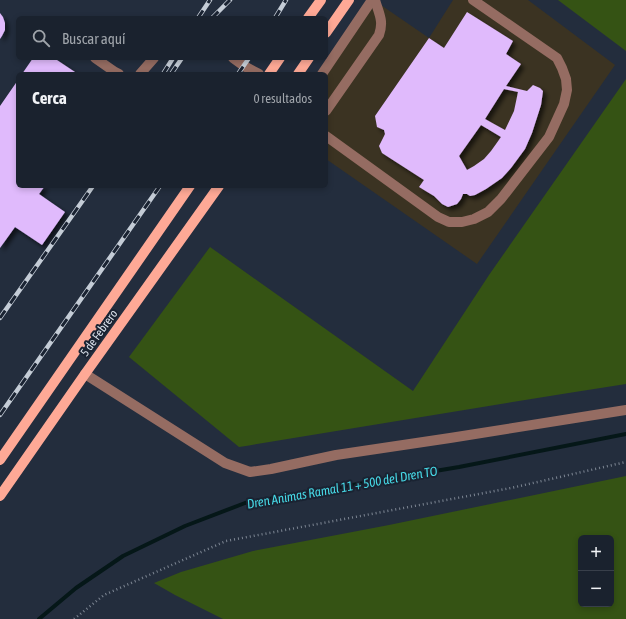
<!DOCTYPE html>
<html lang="es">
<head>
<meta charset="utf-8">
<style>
  :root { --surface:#1a222e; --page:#232a36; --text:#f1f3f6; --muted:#9fa4aa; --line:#383f4a }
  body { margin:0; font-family:"Asap Condensed",sans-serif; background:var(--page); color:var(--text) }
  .controls { position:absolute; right:12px; bottom:12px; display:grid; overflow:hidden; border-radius:6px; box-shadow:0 2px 6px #0003 }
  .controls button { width:36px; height:36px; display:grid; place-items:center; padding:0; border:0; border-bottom:1px solid var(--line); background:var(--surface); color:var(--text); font:20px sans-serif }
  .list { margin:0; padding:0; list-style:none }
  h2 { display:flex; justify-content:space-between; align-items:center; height:52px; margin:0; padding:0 16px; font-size:17px }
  h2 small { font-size:13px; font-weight:400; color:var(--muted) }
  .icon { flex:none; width:22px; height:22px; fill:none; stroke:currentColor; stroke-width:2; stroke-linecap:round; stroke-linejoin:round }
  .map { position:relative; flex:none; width:626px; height:619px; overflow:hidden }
  .search { position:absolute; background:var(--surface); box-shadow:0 2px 6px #0003; left:16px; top:16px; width:312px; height:44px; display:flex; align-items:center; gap:10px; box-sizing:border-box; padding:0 14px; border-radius:6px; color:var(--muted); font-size:15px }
  .panel { position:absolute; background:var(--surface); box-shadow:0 2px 6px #0003; left:16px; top:72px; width:312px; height:116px; border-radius:6px }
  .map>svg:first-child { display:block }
  .medical { fill:#3b3322 }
  .green { fill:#355314; fill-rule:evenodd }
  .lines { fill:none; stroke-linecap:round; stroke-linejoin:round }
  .stream { stroke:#051718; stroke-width:4 }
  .building { fill:#e0bafc; fill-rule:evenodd; filter:url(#shadow) }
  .path { stroke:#7d8693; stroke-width:2.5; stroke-dasharray:1 3; stroke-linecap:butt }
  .minor { stroke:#956c62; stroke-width:10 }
  .major { stroke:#fea996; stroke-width:10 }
  .rail-casing { stroke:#c4ccd6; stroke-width:4.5 }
  .rail { stroke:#1a2332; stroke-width:3; stroke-dasharray:9; stroke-linecap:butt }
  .labels { text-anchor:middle; stroke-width:4; stroke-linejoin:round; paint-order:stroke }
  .street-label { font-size:12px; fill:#d8dfe9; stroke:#1a2332 }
  .water-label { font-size:13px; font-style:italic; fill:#47dae7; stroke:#1a2332 }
</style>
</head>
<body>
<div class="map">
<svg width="626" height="619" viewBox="0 0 626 619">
  <defs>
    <filter id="shadow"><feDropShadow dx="3.5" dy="3.5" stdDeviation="2" flood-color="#0009"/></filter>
  </defs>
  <rect width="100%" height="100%" fill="#232d3d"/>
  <polygon class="medical" points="453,0 528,0 615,65 477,264 326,159 326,76 375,1 429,38"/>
  <g class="green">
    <polygon points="558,0 626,0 626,51"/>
    <path d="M 626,79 L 626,384 C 497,404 368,426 239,447 L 129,357 L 210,247 L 413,391 L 489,275 Z"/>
    <path d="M 626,476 L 626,619 L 223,619 L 175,595 L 154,583 L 181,572 L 253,551 L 389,525 ZM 581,538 L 611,538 L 611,604 L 581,604 Z"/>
  </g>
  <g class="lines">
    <polyline class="stream" points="39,619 76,588 123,556 185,526 245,503 459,467 626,434"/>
  </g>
  <g class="building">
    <path d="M 467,12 L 513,41 L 506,54 L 521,64 L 506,86 L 527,91 L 533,85 L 540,88 L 543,91 L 541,105 L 532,133 L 525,149 L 511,168 L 502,178 L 486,189 L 475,195 L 470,196 L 467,194 L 463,194 L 461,199 L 457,204 L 448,207 L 442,204 L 434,196 L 419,187 L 424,180 L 382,153 L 379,146 L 385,134 L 384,130 L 377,127 L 375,116 L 429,38 L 444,48 ZM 504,89 L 518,92 L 514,111 L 505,130 L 485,119 ZM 481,125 L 501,137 L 491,151 L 484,159 L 474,166 L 467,170 L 459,156 Z"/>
    <polygon points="0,13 3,17 5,23 5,30 2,36 0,39"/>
    <polygon points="33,58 54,58 78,74 22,74"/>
    <polygon points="18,80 18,186 45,186 39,194 65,212 42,245 15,227 0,248 0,106"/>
  </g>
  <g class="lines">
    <polyline class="path" points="74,619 104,595 226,541 511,488 626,462"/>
    <g class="minor">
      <polyline points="95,58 115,72 119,74"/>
      <polyline points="233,58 244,66 259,74"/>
      <polyline points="140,74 154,58"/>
      <polyline points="322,74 372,0"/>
      <path d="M 326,111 L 379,35 C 384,21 379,14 375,0"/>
      <polyline points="326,136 438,217 449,222 462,222 474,219 488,212 501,199 549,137 564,104 567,90 566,79 562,68 557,58 473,0"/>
      <polyline points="85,374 225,463 250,472 271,469 336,455 450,438 626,410"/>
    </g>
    <g class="major">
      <polyline points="308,18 321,0"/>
      <polyline points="326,33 349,0"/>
      <polyline points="269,74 280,58"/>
      <polyline points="298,74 309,58"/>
      <polyline points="0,460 190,186"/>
      <polyline points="0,496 85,374 219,186"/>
    </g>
    <g class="rail-casing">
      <g id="rail">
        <polyline points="198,18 210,0"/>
        <polyline points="212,18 230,0"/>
        <polyline points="275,18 286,0"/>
        <polyline points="163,74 173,58"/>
        <polyline points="171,74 182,58"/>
        <polyline points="238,74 249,58"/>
        <polyline points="0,318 93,186"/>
        <polyline points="0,415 160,186"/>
      </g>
    </g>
    <use href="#rail" class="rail"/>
  </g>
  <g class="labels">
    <g class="street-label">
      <text transform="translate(99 333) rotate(-54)" y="4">5 de Febrero</text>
    </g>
    <g class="water-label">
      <text transform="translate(342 487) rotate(-10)" y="5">Dren Animas Ramal 11 + 500 del Dren TO</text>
    </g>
  </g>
</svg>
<div class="controls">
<button>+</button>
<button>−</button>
</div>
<div class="search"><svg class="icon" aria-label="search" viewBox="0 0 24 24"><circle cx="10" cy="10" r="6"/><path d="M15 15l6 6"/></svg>Buscar aquí</div>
<section class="panel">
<h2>Cerca<small>0 resultados</small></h2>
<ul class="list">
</ul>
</section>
</div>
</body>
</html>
